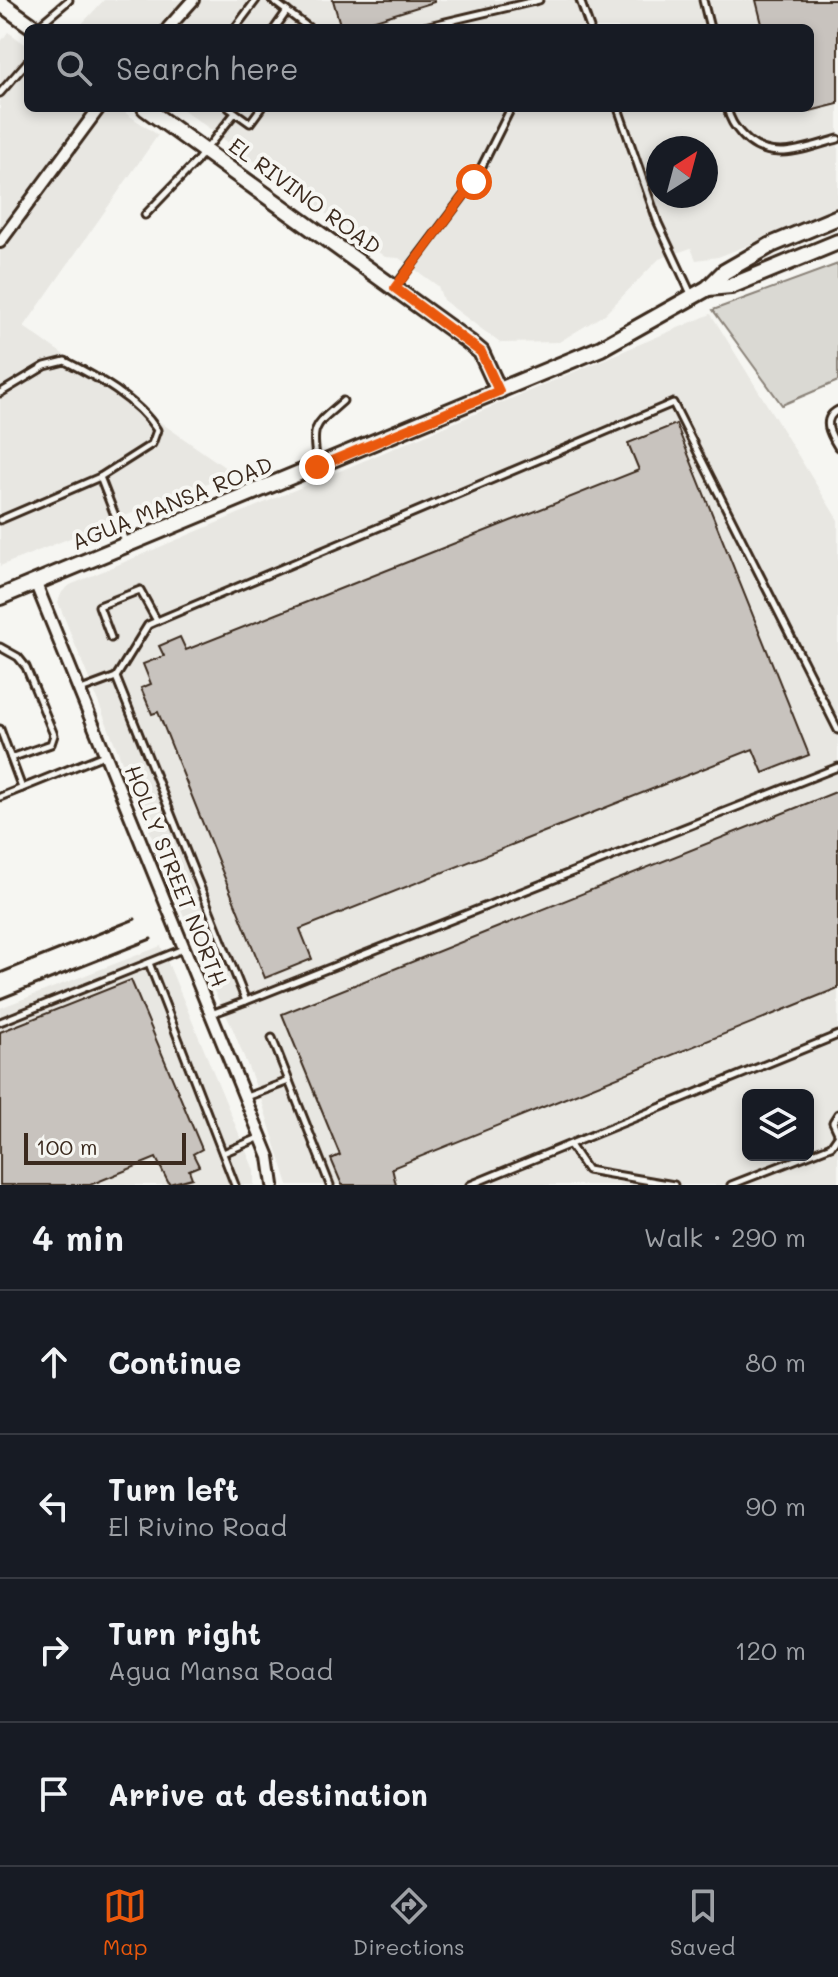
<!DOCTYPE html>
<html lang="en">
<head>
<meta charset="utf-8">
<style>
  :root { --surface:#171b24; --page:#20242c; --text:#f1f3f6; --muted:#9ea1a6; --line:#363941; --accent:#ea580c }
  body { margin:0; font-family:Mali,sans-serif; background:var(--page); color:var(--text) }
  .controls { position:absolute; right:24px; bottom:24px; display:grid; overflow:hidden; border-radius:12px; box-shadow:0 4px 12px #0003 }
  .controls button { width:72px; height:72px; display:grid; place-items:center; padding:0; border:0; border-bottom:2px solid var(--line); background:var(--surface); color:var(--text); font:40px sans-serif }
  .compass { position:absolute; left:646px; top:136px; width:72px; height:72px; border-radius:50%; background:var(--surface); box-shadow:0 4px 12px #0003; rotate:36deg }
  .scale { position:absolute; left:24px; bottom:20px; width:162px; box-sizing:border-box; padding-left:8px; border:4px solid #3b2a1e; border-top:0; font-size:22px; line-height:28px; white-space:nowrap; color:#3b2a1e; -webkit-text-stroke:6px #f6f6f2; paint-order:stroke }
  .stop { position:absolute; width:24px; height:24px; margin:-18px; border:6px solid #ea580c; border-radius:50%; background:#fff }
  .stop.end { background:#ea580c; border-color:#fff; box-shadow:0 2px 8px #0008 }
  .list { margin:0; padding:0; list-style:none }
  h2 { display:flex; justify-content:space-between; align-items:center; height:104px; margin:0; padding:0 32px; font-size:34px }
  h2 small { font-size:26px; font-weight:400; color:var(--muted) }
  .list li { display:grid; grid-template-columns:52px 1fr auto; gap:24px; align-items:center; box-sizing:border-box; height:144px; padding:0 32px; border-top:2px solid var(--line) }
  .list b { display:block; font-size:30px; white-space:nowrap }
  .list p { margin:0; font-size:26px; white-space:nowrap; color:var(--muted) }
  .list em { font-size:26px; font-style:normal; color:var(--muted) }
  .icon { flex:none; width:44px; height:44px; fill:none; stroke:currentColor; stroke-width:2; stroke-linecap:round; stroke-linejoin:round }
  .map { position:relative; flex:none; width:838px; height:1185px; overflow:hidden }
  .search { position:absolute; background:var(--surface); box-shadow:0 4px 12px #0003; left:24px; right:24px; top:24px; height:88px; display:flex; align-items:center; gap:20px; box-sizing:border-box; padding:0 28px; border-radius:12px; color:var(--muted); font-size:30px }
  .sheet { height:680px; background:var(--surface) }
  nav { display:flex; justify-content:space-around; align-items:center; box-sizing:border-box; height:112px; border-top:2px solid var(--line); background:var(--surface); font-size:22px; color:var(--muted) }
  nav a { display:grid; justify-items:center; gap:4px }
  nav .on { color:var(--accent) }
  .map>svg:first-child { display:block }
  .built { fill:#e8e7e2; fill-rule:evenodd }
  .green { fill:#dad9d3; stroke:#8a8278; stroke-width:2 }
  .building { fill:#c8c3be; stroke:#3b2a1e; stroke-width:2 }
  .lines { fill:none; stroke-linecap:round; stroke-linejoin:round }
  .lane-casing { stroke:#3b2a1e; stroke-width:11 }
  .street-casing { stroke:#3b2a1e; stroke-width:16 }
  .secondary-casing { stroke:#3b2a1e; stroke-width:20 }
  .lane { stroke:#f6f6f2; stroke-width:5 }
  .street { stroke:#f6f6f2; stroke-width:10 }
  .secondary { stroke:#f6f6f2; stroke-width:14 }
  .rail { stroke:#3b2a1e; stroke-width:3 }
  .route { stroke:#ea580c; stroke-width:10 }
  .labels { text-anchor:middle; stroke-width:8; stroke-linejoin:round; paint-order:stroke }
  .street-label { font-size:22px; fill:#3b2a1e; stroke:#f6f6f2 }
</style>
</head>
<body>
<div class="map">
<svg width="838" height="1185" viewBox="0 0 838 1185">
  <rect width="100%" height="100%" fill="#f6f6f2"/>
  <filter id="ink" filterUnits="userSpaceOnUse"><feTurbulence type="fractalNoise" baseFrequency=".0125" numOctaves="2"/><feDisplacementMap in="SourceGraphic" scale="16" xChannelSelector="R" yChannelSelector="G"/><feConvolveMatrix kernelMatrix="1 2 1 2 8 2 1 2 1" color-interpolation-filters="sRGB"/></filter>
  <g filter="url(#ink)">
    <g class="built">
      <path d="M 104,0 L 838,0 L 838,210 L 718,257 L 696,260 L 691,248 L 659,259 L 605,314 L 559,342 L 500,343 L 443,300 L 438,286 L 399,258 L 385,257 L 181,108 L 810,108 L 810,28 L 78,28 ZM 658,148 L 706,148 L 706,196 L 658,196 Z"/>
      <polygon points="8,32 28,46 28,108 118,108 158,135 24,327 233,473 0,566 0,43"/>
      <path d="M 711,314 L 838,520 L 838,1185 L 288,1185 L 262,1102 L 232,1027 L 213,989 L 58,602 L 62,592 L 70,585 ZM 748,1095 L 808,1095 L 808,1155 L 748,1155 Z"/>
      <polygon points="161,946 254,1170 254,1185 0,1185 0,1008"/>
    </g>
    <polygon class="green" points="838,264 838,381 782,405 713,310"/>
    <g class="building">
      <polygon points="333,0 434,0 434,2 349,28 341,28"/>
      <polygon points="756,0 838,0 838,104 810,111 810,28 763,28"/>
      <polygon points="676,424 809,755 763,773 753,749 300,929 312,959 265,978 158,712 152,714 141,688 151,684 143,664 164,656 159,646 180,637 186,650 639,470 628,443"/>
      <polygon points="838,791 838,988 392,1168 396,1185 342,1185 331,1159 340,1155 282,1014"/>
      <polygon points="131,980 202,1149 193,1154 199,1166 189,1170 192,1178 169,1184 156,1158 90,1185 0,1185 0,1032"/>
    </g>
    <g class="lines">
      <g class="lane-casing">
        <g id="lane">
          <polyline points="272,0 309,28"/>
          <polyline points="580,0 590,28"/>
          <polyline points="703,0 710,28"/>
          <polyline points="37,27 69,0"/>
          <polyline points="235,28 256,0"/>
          <polyline points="275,28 287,11"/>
          <polyline points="420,28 539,0"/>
          <polyline points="0,93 28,61"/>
          <polyline points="229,108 250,123 261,108"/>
          <polyline points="618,108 658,223 692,296"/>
          <path d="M 727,108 C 730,120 734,126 742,135 C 769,165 805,148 838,139"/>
          <polyline points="145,215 195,163 235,113"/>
          <polyline points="395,287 474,182 511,108"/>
          <path d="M 0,393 L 45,366 L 65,361 C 97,377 137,399 157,430 L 152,444 L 100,477 L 0,520"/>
          <path d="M 838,410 C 821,419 830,434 838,447"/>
          <path d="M 317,462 C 310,424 316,425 343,401"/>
          <polyline points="100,477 126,544"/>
          <polyline points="111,638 99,606 140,590 157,621"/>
          <polyline points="0,647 18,657 26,667 54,735 51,744 11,758"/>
          <polyline points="116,677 246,1001 211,1014"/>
          <polyline points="81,690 116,677 148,625 157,621 673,403 838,730"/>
          <polyline points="0,729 22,788"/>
          <polyline points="0,797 104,755"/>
          <polyline points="149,963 235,1185"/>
          <polyline points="246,1001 838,767"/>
          <polyline points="0,1022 183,949"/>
          <polyline points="272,1038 289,1081"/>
          <polyline points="246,1097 289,1081 330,1185"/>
          <polyline points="838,1114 833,1122 838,1133"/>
          <polyline points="570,1145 587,1170 674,1185"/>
          <polyline points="223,1153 261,1137"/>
          <polyline points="470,1185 838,1035"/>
          <polyline points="731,1185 831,1146 838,1136"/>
        </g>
      </g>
      <g class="street-casing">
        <g id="street">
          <polyline points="168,28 193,0"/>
          <polyline points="0,242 99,108"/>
          <polyline points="36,584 269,1157 273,1185"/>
        </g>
      </g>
      <g class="secondary-casing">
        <g id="secondary">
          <polyline points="0,3 35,28"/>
          <polyline points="145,108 469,342 481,352 499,391"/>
          <polyline points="708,288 731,286 838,242"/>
          <polyline points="0,597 601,348 708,288 724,272 771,245 838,217"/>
        </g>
      </g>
      <use href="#lane" class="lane"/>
      <use href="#street" class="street"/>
      <use href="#secondary" class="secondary"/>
      <g class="rail">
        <polyline points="0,973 135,919"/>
        <polyline points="0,999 151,939"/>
      </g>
    </g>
  </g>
  <g class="lines" filter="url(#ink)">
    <polyline class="route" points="317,467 499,391 481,352 395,288 474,182"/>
  </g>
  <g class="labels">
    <g class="street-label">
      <text transform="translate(305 196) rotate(36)" y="8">EL RIVINO ROAD</text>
      <text transform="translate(172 503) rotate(-22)" y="8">AGUA MANSA ROAD</text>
      <text transform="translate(176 876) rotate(68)" y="8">HOLLY STREET NORTH</text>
    </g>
  </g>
</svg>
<div class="controls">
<button><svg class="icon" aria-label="layers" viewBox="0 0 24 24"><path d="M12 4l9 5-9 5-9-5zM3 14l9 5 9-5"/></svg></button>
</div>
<svg class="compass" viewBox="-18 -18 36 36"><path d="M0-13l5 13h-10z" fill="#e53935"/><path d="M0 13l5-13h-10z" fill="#9ea1a6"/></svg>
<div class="scale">100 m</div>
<div class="stop" style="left:474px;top:182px"></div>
<div class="stop end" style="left:317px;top:467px"></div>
<div class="search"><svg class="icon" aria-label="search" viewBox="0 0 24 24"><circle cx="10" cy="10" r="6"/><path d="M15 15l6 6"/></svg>Search here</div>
</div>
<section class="sheet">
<h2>4 min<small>Walk · 290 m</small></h2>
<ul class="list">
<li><svg class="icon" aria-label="ahead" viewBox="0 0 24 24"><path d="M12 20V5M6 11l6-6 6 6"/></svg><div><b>Continue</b></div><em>80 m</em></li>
<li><svg class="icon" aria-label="left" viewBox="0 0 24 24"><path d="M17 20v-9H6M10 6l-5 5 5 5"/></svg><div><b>Turn left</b><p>El Rivino Road</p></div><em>90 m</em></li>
<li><svg class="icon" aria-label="right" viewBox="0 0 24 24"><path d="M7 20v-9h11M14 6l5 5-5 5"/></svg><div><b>Turn right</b><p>Agua Mansa Road</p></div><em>120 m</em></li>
<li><svg class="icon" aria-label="arrive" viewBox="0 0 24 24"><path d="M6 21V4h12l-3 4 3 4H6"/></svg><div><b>Arrive at destination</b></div></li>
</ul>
</section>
<nav>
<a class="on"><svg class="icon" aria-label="map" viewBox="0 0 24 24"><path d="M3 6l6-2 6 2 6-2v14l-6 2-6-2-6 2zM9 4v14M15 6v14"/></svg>Map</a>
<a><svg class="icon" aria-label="directions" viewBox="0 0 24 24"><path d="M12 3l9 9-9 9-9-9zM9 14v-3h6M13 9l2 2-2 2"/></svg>Directions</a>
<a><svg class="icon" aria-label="saved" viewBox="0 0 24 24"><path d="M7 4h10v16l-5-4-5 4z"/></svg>Saved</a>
</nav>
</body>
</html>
